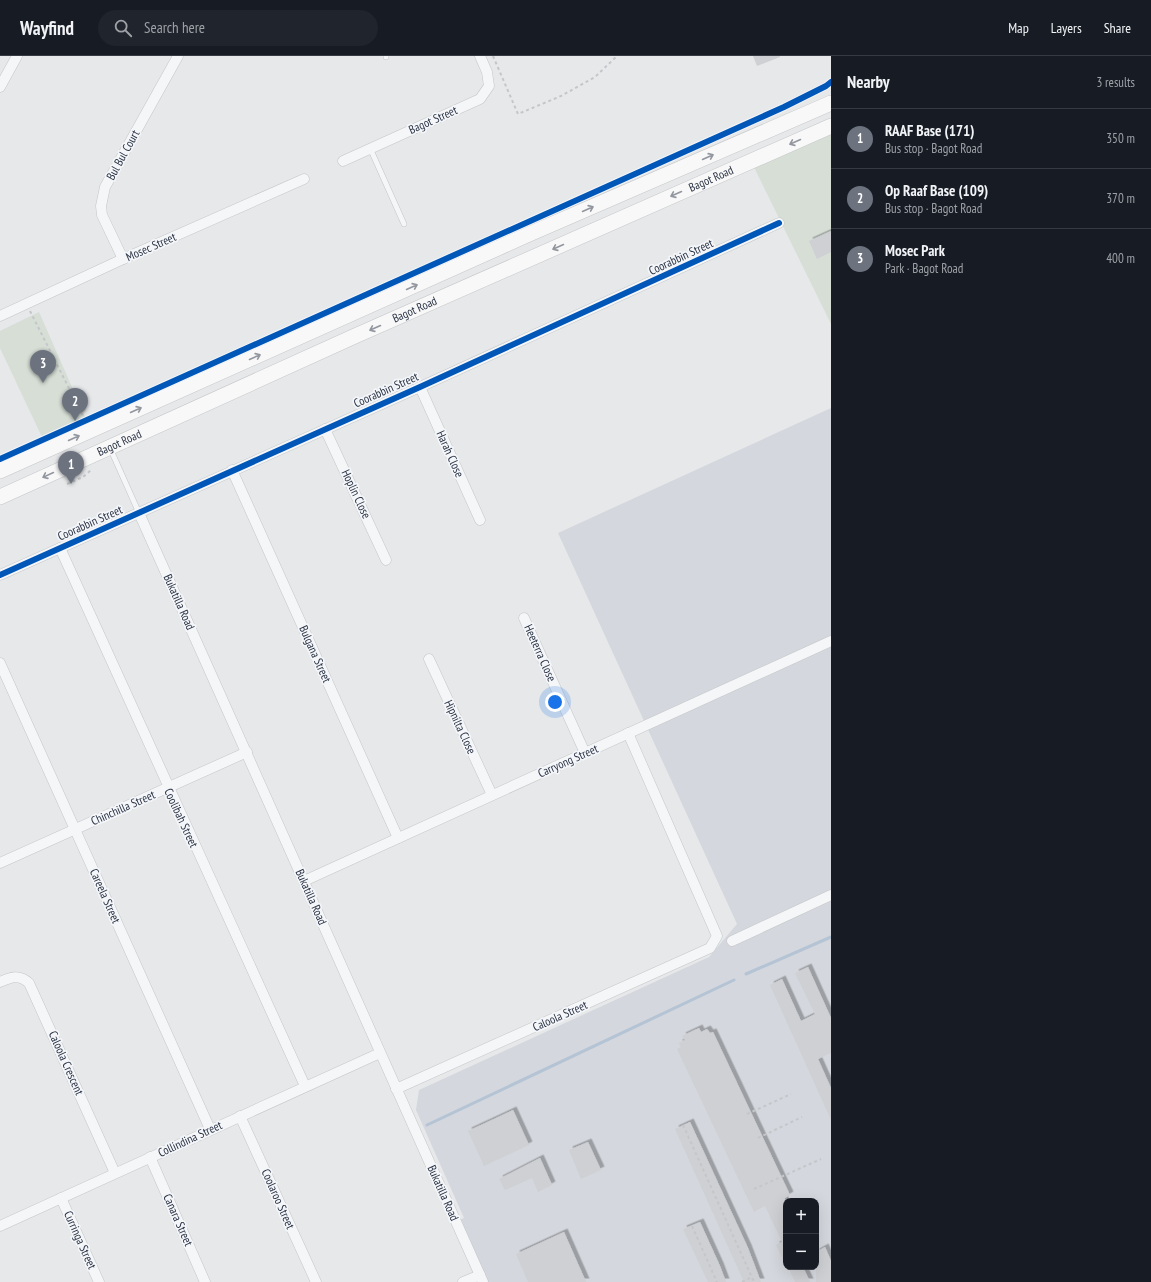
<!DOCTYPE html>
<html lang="en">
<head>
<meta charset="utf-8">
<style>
  :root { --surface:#171b24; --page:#20242c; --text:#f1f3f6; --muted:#9ea1a6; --line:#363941; --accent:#6c737f }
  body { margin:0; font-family:"PT Sans Narrow",sans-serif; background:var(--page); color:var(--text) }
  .controls { position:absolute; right:12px; bottom:12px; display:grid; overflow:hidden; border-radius:8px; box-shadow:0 4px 16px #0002 }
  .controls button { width:36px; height:36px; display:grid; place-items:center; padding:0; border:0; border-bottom:1px solid var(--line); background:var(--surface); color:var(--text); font:20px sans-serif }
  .you { position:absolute; left:555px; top:646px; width:14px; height:14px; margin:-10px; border:3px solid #fff; border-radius:50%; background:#1a73e8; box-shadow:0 0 0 6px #1a73e833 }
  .badge { display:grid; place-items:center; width:26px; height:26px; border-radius:50%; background:var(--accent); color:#fff; font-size:13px; font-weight:700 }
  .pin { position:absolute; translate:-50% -33px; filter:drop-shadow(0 1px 2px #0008) }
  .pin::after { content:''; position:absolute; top:21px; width:14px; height:12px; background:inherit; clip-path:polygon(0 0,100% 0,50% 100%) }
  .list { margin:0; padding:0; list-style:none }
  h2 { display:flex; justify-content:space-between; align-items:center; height:52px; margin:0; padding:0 16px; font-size:17px }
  h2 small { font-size:13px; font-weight:400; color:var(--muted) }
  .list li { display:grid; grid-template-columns:26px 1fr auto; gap:12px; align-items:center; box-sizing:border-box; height:60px; padding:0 16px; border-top:1px solid var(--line) }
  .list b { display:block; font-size:15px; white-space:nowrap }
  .list p { margin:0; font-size:13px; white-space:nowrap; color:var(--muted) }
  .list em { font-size:13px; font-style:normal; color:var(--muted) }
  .icon { flex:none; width:22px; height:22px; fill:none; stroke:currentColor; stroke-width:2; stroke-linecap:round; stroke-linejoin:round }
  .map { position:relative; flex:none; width:831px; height:1226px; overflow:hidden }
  header { display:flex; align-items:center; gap:24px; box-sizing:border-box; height:56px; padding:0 20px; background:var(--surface); border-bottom:1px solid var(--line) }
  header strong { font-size:19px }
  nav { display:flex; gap:22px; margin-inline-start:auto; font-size:14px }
  .search { width:280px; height:36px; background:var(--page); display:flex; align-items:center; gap:10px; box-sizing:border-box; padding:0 14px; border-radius:22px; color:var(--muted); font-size:15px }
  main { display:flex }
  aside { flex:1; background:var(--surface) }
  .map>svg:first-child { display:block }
  .built { fill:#d4d7dd; fill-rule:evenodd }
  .green { fill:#d6ded6 }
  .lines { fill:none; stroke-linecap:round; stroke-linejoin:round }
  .stream { stroke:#b4c4d5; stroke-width:3 }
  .building { fill:#ced0d3; filter:url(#shadow) }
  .service-casing { stroke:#c4c6c8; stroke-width:6 }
  .minor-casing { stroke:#c4c6c8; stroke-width:11 }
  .secondary-casing { stroke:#c4c6c8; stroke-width:16 }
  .path { stroke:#c5c6ca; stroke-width:2; stroke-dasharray:3 3; stroke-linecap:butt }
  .service { stroke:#f5f6f7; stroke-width:5 }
  .minor { stroke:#f5f6f7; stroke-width:10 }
  .secondary { stroke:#f8f8f8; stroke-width:15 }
  .cycleway-casing { stroke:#f4f6f9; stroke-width:8 }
  .cycleway { stroke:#0057b8; stroke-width:6 }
  .oneway { stroke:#92969e }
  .labels { text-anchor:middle; stroke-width:3.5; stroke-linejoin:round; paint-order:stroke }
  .street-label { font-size:12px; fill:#2b3445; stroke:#f4f6f9 }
</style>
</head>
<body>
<header>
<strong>Wayfind</strong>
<div class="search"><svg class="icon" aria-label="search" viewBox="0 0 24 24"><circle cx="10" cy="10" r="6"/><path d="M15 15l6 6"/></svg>Search here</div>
<nav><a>Map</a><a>Layers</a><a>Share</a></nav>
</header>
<main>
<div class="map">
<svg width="831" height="1226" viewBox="0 0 831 1226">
  <defs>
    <filter id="shadow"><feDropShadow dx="3.5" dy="-3.5" stdDeviation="0" flood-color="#0004"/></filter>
  </defs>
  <rect width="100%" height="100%" fill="#e6e8ea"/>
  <path class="built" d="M 831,352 L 831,1226 L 477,1226 L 452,1169 L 455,1166 L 464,1162 L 416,1054 L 419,1034 L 709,901 L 737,868 L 558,477 ZM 786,1145 L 816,1145 L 816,1211 L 786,1211 Z"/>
  <g class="green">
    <polygon points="831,72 831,268 752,107"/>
    <polygon points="39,256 75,338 82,343 86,354 84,358 86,362 42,381 0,292 0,275"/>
  </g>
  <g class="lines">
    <g class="stream">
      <polyline points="746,918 831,881"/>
      <polyline points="427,1069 734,924"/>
    </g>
  </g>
  <g class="building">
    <polygon points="753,0 780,0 780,1 757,10"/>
    <polygon points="831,175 831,196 817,203 809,185"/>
    <polygon points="808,911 831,962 831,997 818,1003 831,1032 831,1064 770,929 782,923 801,965 815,958 795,917"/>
    <polygon points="699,972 701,976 707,973 710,977 713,976 790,1139 785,1142 786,1210 776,1189 782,1186 765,1150 754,1156 677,993 681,991 679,987 685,984 682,980"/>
    <polygon points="513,1054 529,1089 484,1110 468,1075"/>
    <polygon points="690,1066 748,1192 761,1226 744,1226 675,1073"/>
    <polygon points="588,1086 601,1114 581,1123 569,1094"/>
    <polygon points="540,1102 552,1129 538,1136 532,1122 505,1134 499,1123"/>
    <polygon points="700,1166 720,1210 726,1226 708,1226 683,1173"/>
    <polygon points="564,1176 586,1226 528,1226 516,1198"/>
    <polygon points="825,1191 831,1205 831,1226 816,1226 816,1196"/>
    <polygon points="788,1211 803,1211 810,1226 795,1226"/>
  </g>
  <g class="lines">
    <g class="service-casing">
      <g id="service">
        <polyline points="386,0 386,1"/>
        <polyline points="370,92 404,168"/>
        <polyline points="110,392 139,457"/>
      </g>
    </g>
    <g class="minor-casing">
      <g id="minor">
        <polyline points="0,31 17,0"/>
        <polyline points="343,105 480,43 489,30 487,16 480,0"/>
        <polyline points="123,203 102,159 101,150 105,131 178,0"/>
        <polyline points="0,260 123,203 304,123"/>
        <polyline points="420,331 480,464"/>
        <polyline points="325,373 386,504"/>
        <polyline points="232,414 398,782"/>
        <polyline points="139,457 483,1226"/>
        <polyline points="60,492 305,1030"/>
        <polyline points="0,519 420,331 779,167"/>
        <polyline points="524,562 585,697"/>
        <polyline points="429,603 492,739"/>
        <polyline points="0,607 210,1073"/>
        <polyline points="0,807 247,696"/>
        <polyline points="304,825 831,585"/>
        <polyline points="732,885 831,839"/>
        <path d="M 0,926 C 11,921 19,918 29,927 L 115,1117"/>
        <polyline points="396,1033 710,892 717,880 628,677"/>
        <polyline points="240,1060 316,1226"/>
        <polyline points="150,1101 205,1226"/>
        <polyline points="61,1142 99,1226"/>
        <polyline points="0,1170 380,997"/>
        <polyline points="463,1226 480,1219"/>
      </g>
    </g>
    <g class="secondary-casing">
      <g id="secondary">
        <polyline points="0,415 527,179 831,47"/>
        <path id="s1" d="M 0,441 L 355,280 L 831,70"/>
      </g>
    </g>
    <g class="path">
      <polyline points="493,0 518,58 561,40 595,21 617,0"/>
      <polyline points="30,255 85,364"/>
      <polyline points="67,428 83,421 91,414"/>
      <polyline points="747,1058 791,1038"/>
      <polyline points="683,1069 754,1226"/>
      <polyline points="758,1082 802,1061"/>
      <polyline points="754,1133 821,1103"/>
      <polyline points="692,1170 717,1226"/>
      <polyline points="742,1226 752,1221"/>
    </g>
    <use href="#service" class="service"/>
    <use href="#minor" class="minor"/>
    <use href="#secondary" class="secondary"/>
    <g class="cycleway-casing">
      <g id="cycleway">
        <polyline points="0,403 784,51 826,30 831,26"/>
        <polyline points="0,519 420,331 779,167"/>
      </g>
    </g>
    <use href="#cycleway" class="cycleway"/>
  </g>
  <defs><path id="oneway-shaft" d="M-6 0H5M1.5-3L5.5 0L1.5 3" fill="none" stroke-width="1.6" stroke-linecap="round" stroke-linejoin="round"/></defs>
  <g class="oneway">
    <use href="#oneway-shaft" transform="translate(795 86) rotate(156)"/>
    <use href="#oneway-shaft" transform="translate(708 101) rotate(-24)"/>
    <use href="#oneway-shaft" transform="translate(676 138) rotate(156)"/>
    <use href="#oneway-shaft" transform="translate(588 153) rotate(-24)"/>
    <use href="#oneway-shaft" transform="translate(558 191) rotate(156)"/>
    <use href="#oneway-shaft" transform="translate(412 231) rotate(-24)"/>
    <use href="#oneway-shaft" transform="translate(375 272) rotate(156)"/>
    <use href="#oneway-shaft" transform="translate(255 301) rotate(-24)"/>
    <use href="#oneway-shaft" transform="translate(136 354) rotate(-24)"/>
    <use href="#oneway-shaft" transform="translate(74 382) rotate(-24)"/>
    <use href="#oneway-shaft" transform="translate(48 419) rotate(155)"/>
  </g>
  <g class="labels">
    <g class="street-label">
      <text transform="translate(433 64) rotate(-24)" y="4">Bagot Street</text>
      <text transform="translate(123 99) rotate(-61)" y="4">Bul Bul Court</text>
      <text dy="4" stroke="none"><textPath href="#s1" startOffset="779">Bagot Road</textPath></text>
      <text transform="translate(151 191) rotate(-24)" y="4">Mosec Street</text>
      <text transform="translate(681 201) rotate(-25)" y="4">Coorabbin Street</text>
      <text dy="4" stroke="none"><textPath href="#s1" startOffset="455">Bagot Road</textPath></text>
      <text transform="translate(386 334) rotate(-24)" y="4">Coorabbin Street</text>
      <text dy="4" stroke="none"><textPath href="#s1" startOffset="131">Bagot Road</textPath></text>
      <text transform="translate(450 398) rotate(66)" y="4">Harah Close</text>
      <text transform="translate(356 438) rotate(65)" y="4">Hoplin Close</text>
      <text transform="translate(90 467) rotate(-24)" y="4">Coorabbin Street</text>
      <text transform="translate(179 546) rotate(66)" y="4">Bukatilla Road</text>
      <text transform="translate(540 597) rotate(66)" y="4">Heeterra Close</text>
      <text transform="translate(315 598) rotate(66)" y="4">Bulgana Street</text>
      <text transform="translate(460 671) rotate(65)" y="4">Hipnilta Close</text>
      <text transform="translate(568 705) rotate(-24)" y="4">Carryong Street</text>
      <text transform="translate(123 752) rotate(-24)" y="4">Chinchilla Street</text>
      <text transform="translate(181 762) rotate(65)" y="4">Coolibah Street</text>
      <text transform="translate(105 840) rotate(66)" y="4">Careela Street</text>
      <text transform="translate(311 841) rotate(66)" y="4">Bukatilla Road</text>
      <text transform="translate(560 960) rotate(-24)" y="4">Caloola Street</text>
      <text transform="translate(66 1007) rotate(66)" y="4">Caloola Crescent</text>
      <text transform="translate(190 1083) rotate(-25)" y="4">Collindina Street</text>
      <text transform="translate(443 1137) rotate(66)" y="4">Bukatilla Road</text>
      <text transform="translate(278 1143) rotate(66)" y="4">Coolaroo Street</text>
      <text transform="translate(178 1164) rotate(66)" y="4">Canara Street</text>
      <text transform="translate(80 1184) rotate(66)" y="4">Curringa Street</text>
    </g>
  </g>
</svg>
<div class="controls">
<button>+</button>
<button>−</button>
</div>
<div class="you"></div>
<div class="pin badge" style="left:71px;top:428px">1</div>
<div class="pin badge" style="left:75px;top:365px">2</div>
<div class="pin badge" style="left:43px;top:327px">3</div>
</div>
<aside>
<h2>Nearby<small>3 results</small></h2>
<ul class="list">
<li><span class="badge">1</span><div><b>RAAF Base (171)</b><p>Bus stop · Bagot Road</p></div><em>350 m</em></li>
<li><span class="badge">2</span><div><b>Op Raaf Base (109)</b><p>Bus stop · Bagot Road</p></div><em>370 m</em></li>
<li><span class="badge">3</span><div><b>Mosec Park</b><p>Park · Bagot Road</p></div><em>400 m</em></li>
</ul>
</aside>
</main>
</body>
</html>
